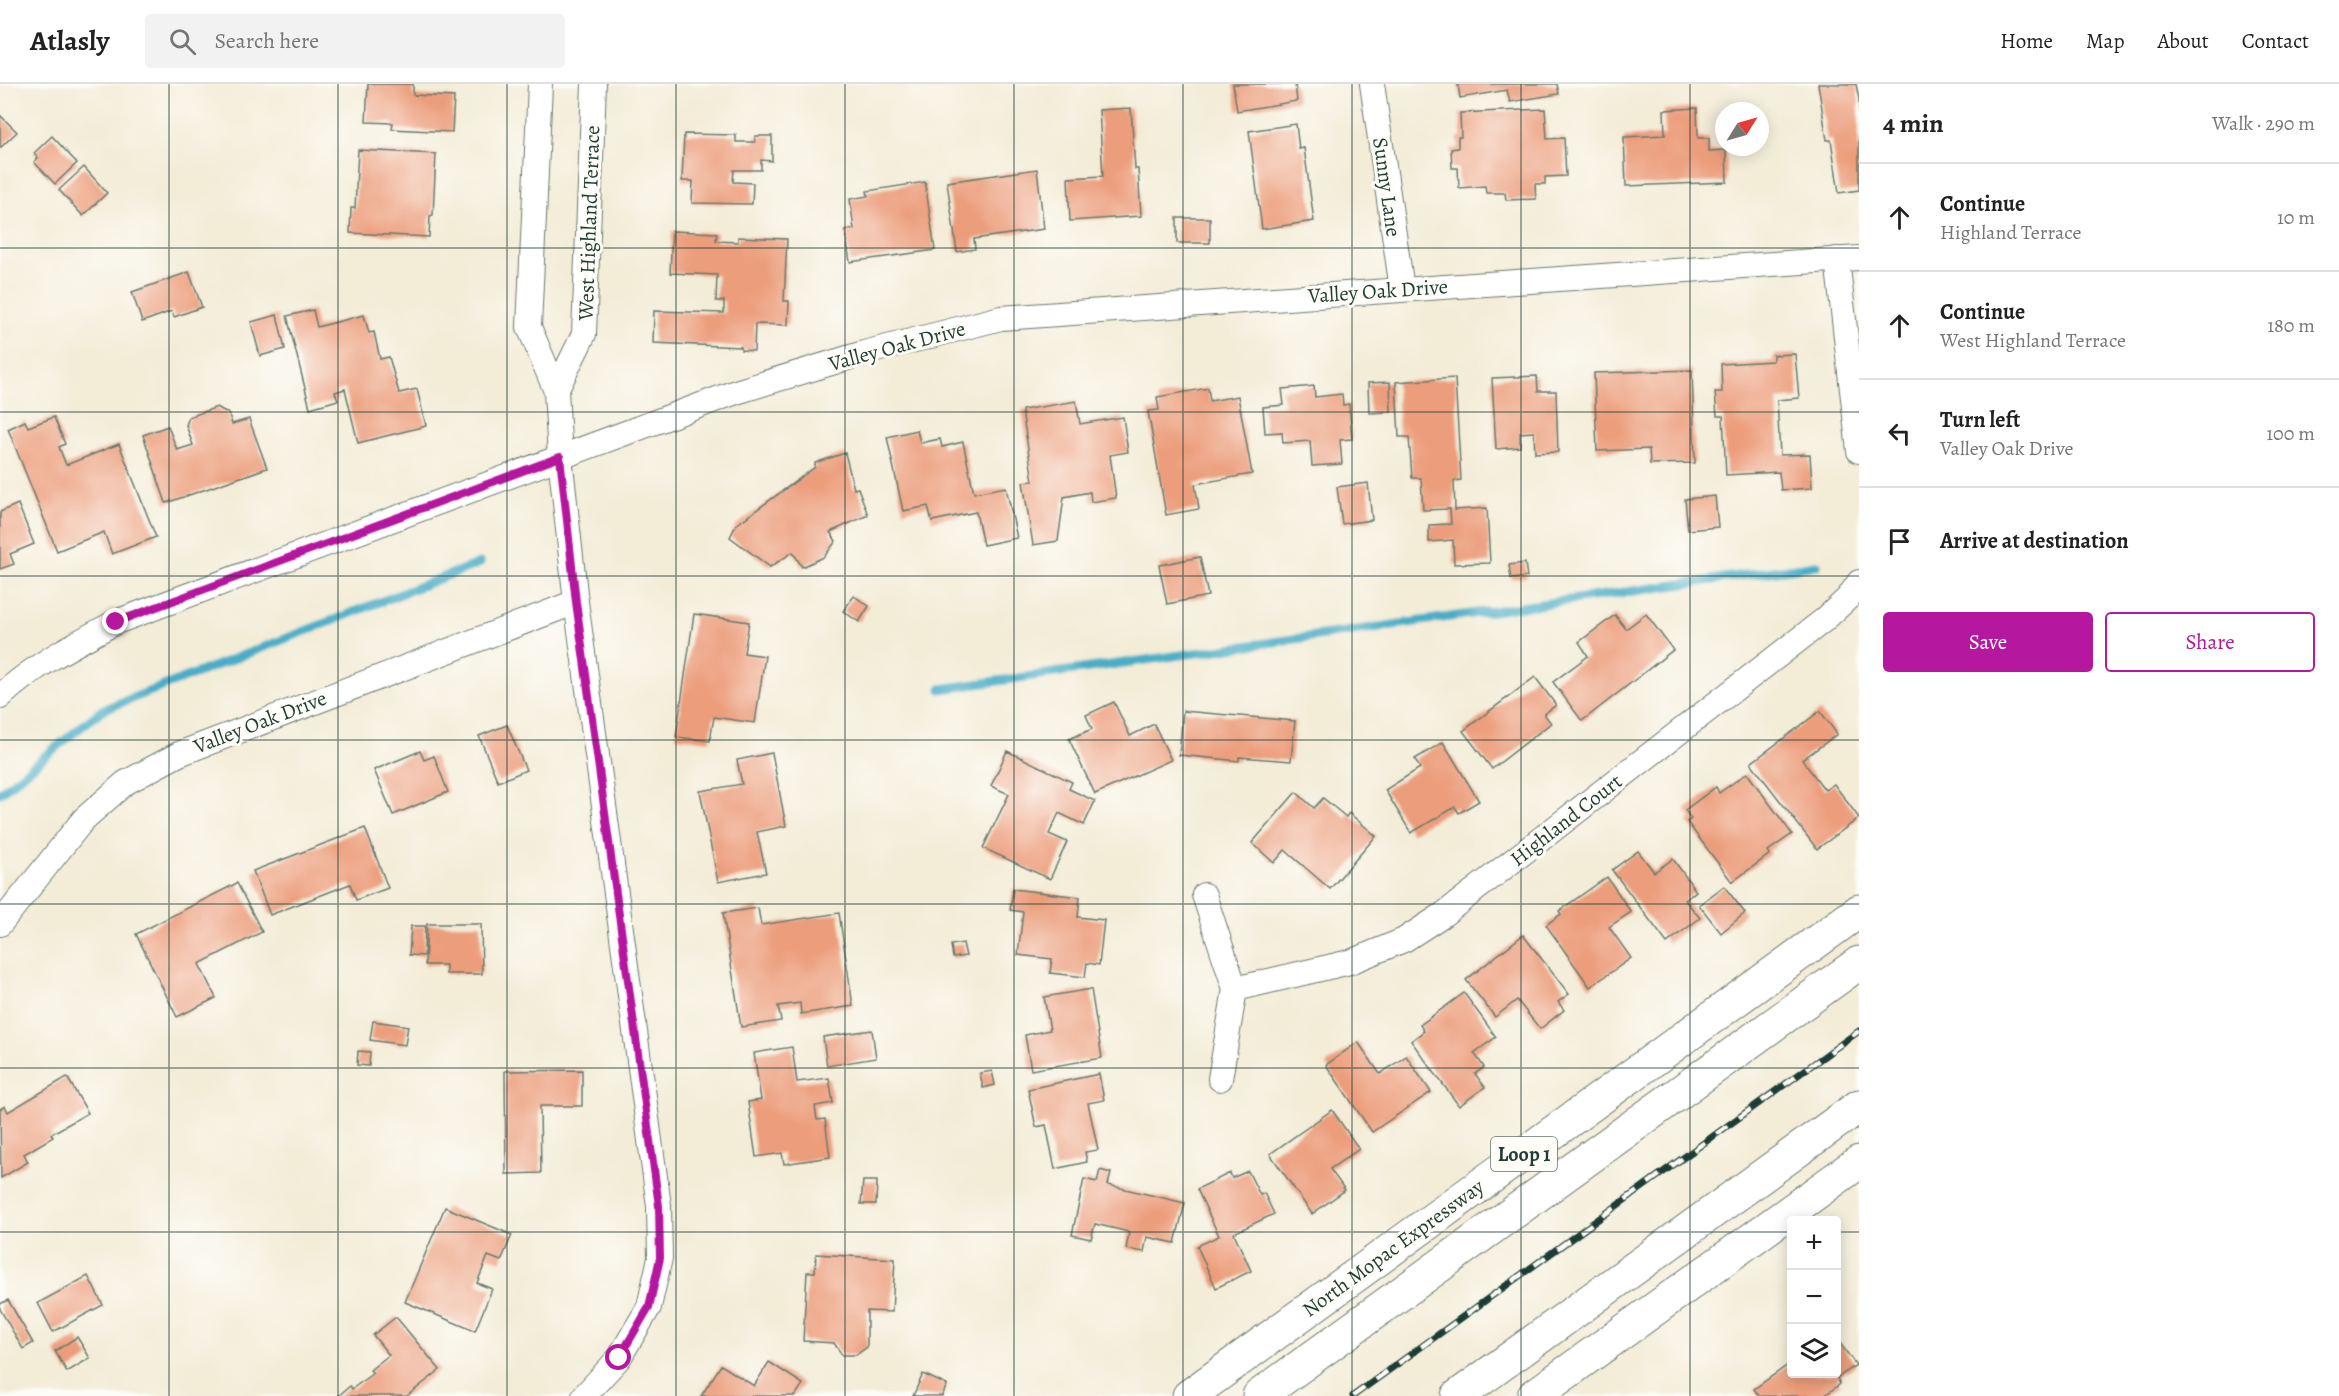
<!DOCTYPE html>
<html lang="en">
<head>
<meta charset="utf-8">
<style>
  :root { --surface:#fff; --page:#f2f2f2; --text:#222; --muted:#767676; --line:#e0e0e0; --accent:#b5179e }
  body { margin:0; font-family:Alegreya,serif; background:var(--page); color:var(--text) }
  .controls { position:absolute; right:18px; bottom:18px; display:grid; overflow:hidden; border-radius:6px; box-shadow:0 3px 15px #0003 }
  .controls button { width:54px; height:54px; display:grid; place-items:center; padding:0; border:0; border-bottom:2px solid var(--line); background:var(--surface); color:var(--text); font:30px sans-serif }
  .compass { position:absolute; left:1715px; top:18px; width:54px; height:54px; border-radius:50%; background:var(--surface); box-shadow:0 3px 15px #0003; rotate:53deg }
  .stop { position:absolute; width:18px; height:18px; margin:-14px; border:4px solid #b5179e; border-radius:50%; background:#fff }
  .stop.end { background:#b5179e; border-color:#fff; box-shadow:0 2px 6px #0008 }
  .list { margin:0; padding:0; list-style:none }
  h2 { display:flex; justify-content:space-between; align-items:center; height:78px; margin:0; padding:0 24px; font-size:26px }
  h2 small { font-size:20px; font-weight:400; color:var(--muted) }
  .list li { display:grid; grid-template-columns:39px 1fr auto; gap:18px; align-items:center; box-sizing:border-box; height:108px; padding:0 24px; border-top:2px solid var(--line) }
  .list b { display:block; font-size:22px; white-space:nowrap }
  .list p { margin:0; font-size:20px; white-space:nowrap; color:var(--muted) }
  .list em { font-size:20px; font-style:normal; color:var(--muted) }
  .actions { display:flex; gap:12px; padding:18px 24px }
  .actions a { flex:1; padding:14px 0; border:2px solid var(--accent); border-radius:6px; text-align:center; font-size:21px; color:var(--accent) }
  .actions .main { background:var(--accent); color:#fff }
  .icon { flex:none; width:33px; height:33px; fill:none; stroke:currentColor; stroke-width:2; stroke-linecap:round; stroke-linejoin:round }
  .map { position:relative; flex:none; width:1859px; height:1312px; overflow:hidden }
  header { display:flex; align-items:center; gap:36px; box-sizing:border-box; height:84px; padding:0 30px; background:var(--surface); border-bottom:2px solid var(--line) }
  header strong { font-size:28px }
  nav { display:flex; gap:33px; margin-inline-start:auto; font-size:21px }
  .search { width:420px; height:54px; background:var(--page); display:flex; align-items:center; gap:15px; box-sizing:border-box; padding:0 21px; border-radius:6px; color:var(--muted); font-size:22px }
  main { display:flex }
  aside { flex:1; background:var(--surface) }
  .map>svg:first-child { display:block }
  .lines { fill:none; stroke-linecap:round; stroke-linejoin:round }
  .stream { stroke:#48adc7; stroke-width:9 }
  .building { fill:#ec9d7c }
  .minor-casing { stroke:#697a6d; stroke-width:26 }
  .motorway-casing { stroke:#697a6d; stroke-width:35 }
  .minor { stroke:#fff; stroke-width:24 }
  .motorway { stroke:#fff; stroke-width:33 }
  .rail-casing { stroke:#1f3d34; stroke-width:7 }
  .rail { stroke:#fdfcf7; stroke-width:4.5; stroke-dasharray:14; stroke-linecap:butt }
  .route { stroke:#b5179e; stroke-width:8 }
  .grid { fill:none; stroke:#1f3d34; stroke-width:1.5; stroke-opacity:0.55 }
  .labels { text-anchor:middle; stroke-width:6; stroke-linejoin:round; paint-order:stroke }
  .shield { fill:#fdfcf7; stroke:#62766e; stroke-width:1.5 }
  .shield-label { font-size:20px; font-weight:bold; fill:#1f3d34 }
  .street-label { font-size:21px; fill:#1f3d34; stroke:#fdfcf7 }
</style>
</head>
<body>
<header>
<strong>Atlasly</strong>
<div class="search"><svg class="icon" aria-label="search" viewBox="0 0 24 24"><circle cx="10" cy="10" r="6"/><path d="M15 15l6 6"/></svg>Search here</div>
<nav><a>Home</a><a>Map</a><a>About</a><a>Contact</a></nav>
</header>
<main>
<div class="map">
<svg width="1859" height="1312" viewBox="0 0 1859 1312">
  <rect width="100%" height="100%" fill="#fdfcf7"/>
  <filter id="ink" filterUnits="userSpaceOnUse"><feTurbulence type="fractalNoise" baseFrequency=".0167" numOctaves="2"/><feDisplacementMap in="SourceGraphic" scale="12" xChannelSelector="R" yChannelSelector="G"/><feConvolveMatrix kernelMatrix="1 2 1 2 8 2 1 2 1" color-interpolation-filters="sRGB"/></filter>
  <filter id="wash" filterUnits="userSpaceOnUse"><feTurbulence type="fractalNoise" baseFrequency=".008" numOctaves="4" result="noise"/><feDisplacementMap in="SourceGraphic" scale="24" xChannelSelector="R" yChannelSelector="G"/><feGaussianBlur stdDeviation="1.35" result="paint"/><feColorMatrix in="noise" values="0 0 0 0 0 0 0 0 0 0 0 0 0 0 0 0 0 1.4 0 .05"/><feComposite in="paint" operator="in"/></filter>
  <g filter="url(#wash)">
    <rect width="100%" height="100%" fill="#f3ecd7"/>
    <g class="lines">
      <g class="stream">
        <polyline points="941,605 1817,481"/>
        <polyline points="0,709 102,626 480,479"/>
      </g>
    </g>
    <g id="blocks">
      <g class="building">
        <polygon points="368,0 413,0 413,11 454,13 452,48 392,45 393,39 366,38"/>
        <polygon points="1233,0 1295,0 1297,17 1237,27"/>
        <polygon points="1458,0 1557,0 1559,10 1510,18 1507,6 1460,14"/>
        <polygon points="1818,0 1856,0 1859,16 1859,106 1839,109 1831,56 1827,56"/>
        <polygon points="1131,24 1135,85 1138,85 1141,132 1070,137 1068,94 1103,92 1099,26"/>
        <polygon points="1697,24 1698,54 1709,54 1709,67 1726,66 1727,98 1626,102 1624,53 1665,51 1664,26"/>
        <polygon points="1545,25 1547,55 1564,54 1566,92 1545,93 1545,100 1535,100 1536,115 1506,116 1505,109 1486,109 1485,102 1459,104 1458,84 1452,84 1451,65 1458,64 1458,53 1461,53 1460,29"/>
        <polygon points="0,31 17,48 0,64"/>
        <polygon points="1296,40 1299,65 1304,64 1314,137 1262,145 1249,47"/>
        <polygon points="684,50 736,51 736,58 755,58 755,52 772,52 772,77 761,76 761,86 734,86 733,98 753,99 752,120 692,119 693,97 682,97"/>
        <polygon points="52,52 77,79 55,100 34,78 38,74 34,69"/>
        <polygon points="358,66 436,70 433,131 430,132 429,153 350,149 351,124 355,124"/>
        <polygon points="84,83 107,109 83,132 59,106"/>
        <polygon points="1037,85 1044,145 974,155 975,165 957,168 947,98"/>
        <polygon points="925,98 935,166 850,178 845,146 854,145 850,115 868,112 867,107"/>
        <rect x="1177" y="134" width="33" height="25"/>
        <polygon points="672,147 717,149 716,157 738,158 738,153 787,155 784,217 789,217 788,241 755,240 754,267 741,266 741,263 653,259 654,227 724,229 724,217 716,217 717,191 670,189"/>
        <polygon points="189,188 202,223 174,233 172,227 142,238 132,208"/>
        <polygon points="313,226 317,243 364,231 369,249 374,248 380,275 389,273 399,309 417,305 426,342 358,359 345,305 335,308 338,316 310,324 287,232"/>
        <polygon points="277,231 285,265 260,272 251,238"/>
        <polygon points="1795,270 1799,314 1777,316 1780,371 1810,370 1812,404 1781,406 1779,388 1726,391 1723,332 1717,332 1715,308 1722,308 1721,280 1773,277 1773,271"/>
        <polygon points="1692,286 1695,379 1650,380 1649,365 1597,367 1594,289"/>
        <polygon points="1537,292 1538,307 1556,307 1558,368 1535,369 1534,348 1520,349 1520,363 1496,365 1492,294"/>
        <polygon points="1455,294 1461,396 1454,397 1455,426 1487,424 1490,479 1454,480 1453,456 1429,458 1429,441 1451,440 1450,425 1423,426 1421,394 1412,394 1409,353 1399,353 1396,298"/>
        <polygon points="1390,298 1391,328 1369,329 1368,299"/>
        <polygon points="1314,302 1315,313 1342,310 1343,321 1349,320 1352,355 1340,356 1342,380 1312,382 1310,357 1283,359 1282,348 1265,349 1263,323 1284,321 1282,305"/>
        <polygon points="1208,304 1210,317 1238,312 1252,390 1195,400 1199,425 1166,431 1148,327 1159,326 1157,313"/>
        <polygon points="1076,317 1080,340 1123,333 1128,368 1110,371 1116,414 1091,418 1090,408 1064,413 1058,457 1033,461 1023,398 1033,397 1022,326"/>
        <polygon points="217,323 229,330 232,340 249,335 267,384 166,419 143,351 168,342 177,366 193,361 186,341 189,333"/>
        <polygon points="54,333 65,360 59,363 66,381 119,360 156,453 112,470 104,448 57,467 8,345 25,337 28,343"/>
        <polygon points="917,346 920,359 940,355 942,363 963,358 974,409 1006,403 1017,454 983,461 976,428 932,437 928,422 903,427 887,353"/>
        <polygon points="845,369 854,405 858,404 868,431 830,448 836,457 824,473 802,483 793,468 770,483 730,453 736,441 815,383 815,379"/>
        <polygon points="1368,399 1372,436 1342,440 1337,403"/>
        <polygon points="1715,412 1718,443 1688,446 1685,415"/>
        <polygon points="18,420 34,460 10,470 14,480 0,485 0,428"/>
        <polygon points="1200,473 1208,512 1167,520 1159,481"/>
        <polygon points="1525,479 1527,493 1511,495 1509,481"/>
        <polygon points="854,512 869,522 859,538 843,527"/>
        <polygon points="694,530 749,538 744,569 765,572 755,639 714,633 710,657 676,653"/>
        <polygon points="1646,530 1673,566 1582,637 1553,598 1588,572 1579,558 1615,531 1626,545"/>
        <polygon points="1535,593 1556,621 1544,630 1551,639 1492,685 1463,647"/>
        <polygon points="1114,618 1130,652 1154,640 1171,676 1095,710 1069,655 1092,645 1086,631"/>
        <polygon points="1183,627 1295,637 1291,677 1239,673 1239,677 1179,671"/>
        <polygon points="1820,627 1837,650 1802,676 1825,706 1834,700 1859,734 1817,765 1751,679"/>
        <polygon points="507,641 526,686 498,698 479,652"/>
        <polygon points="1443,658 1479,717 1459,729 1455,723 1411,749 1385,706 1420,684 1415,675"/>
        <polygon points="420,667 424,676 434,672 448,708 393,731 374,686"/>
        <polygon points="1007,667 1072,698 1069,705 1095,717 1084,741 1059,729 1049,750 1067,758 1050,795 983,764 1009,710 991,702"/>
        <polygon points="772,669 786,742 757,748 766,789 718,798 700,707 742,700 737,676"/>
        <polygon points="1747,689 1792,750 1768,767 1770,770 1732,798 1687,738 1691,735 1685,726 1716,703 1719,709"/>
        <polygon points="1296,708 1314,724 1323,714 1346,733 1349,729 1376,752 1330,805 1285,766 1274,779 1252,759"/>
        <polygon points="365,744 388,804 356,816 350,800 270,831 253,787"/>
        <polygon points="1638,767 1654,788 1673,775 1696,807 1685,816 1700,834 1667,859 1612,786"/>
        <polygon points="1607,793 1631,828 1609,843 1631,874 1590,903 1546,841 1561,830 1559,827"/>
        <polygon points="237,799 262,848 199,880 216,914 177,933 136,850"/>
        <polygon points="1724,802 1745,829 1721,849 1699,821"/>
        <polygon points="1013,805 1080,813 1078,833 1104,836 1099,881 1087,879 1085,893 1050,889 1052,875 1018,871 1023,828 1010,826"/>
        <polygon points="758,824 761,841 839,829 853,922 801,930 800,919 778,922 781,937 741,943 723,829"/>
        <polygon points="427,840 481,840 482,890 446,890 446,881 425,881"/>
        <polygon points="411,842 425,842 424,872 409,871"/>
        <polygon points="1523,851 1569,910 1558,918 1564,926 1540,945 1517,916 1495,933 1466,896"/>
        <polygon points="963,859 966,872 953,874 951,861"/>
        <polygon points="1091,905 1102,974 1031,986 1025,951 1050,946 1044,913"/>
        <polygon points="1464,909 1496,953 1474,969 1484,983 1475,990 1485,1003 1459,1022 1411,957 1424,947 1420,941"/>
        <polygon points="373,937 408,942 405,961 370,956"/>
        <polygon points="872,946 876,974 827,982 823,953"/>
        <polygon points="1358,958 1380,990 1406,972 1431,1008 1372,1048 1326,981"/>
        <polygon points="792,963 797,998 829,994 833,1019 815,1022 817,1036 825,1035 830,1073 784,1080 782,1069 756,1073 748,1018 761,1016 754,969"/>
        <polygon points="358,967 370,968 369,982 357,981"/>
        <polygon points="582,986 582,1022 540,1022 541,1089 506,1090 505,987"/>
        <polygon points="992,987 995,1001 983,1004 980,989"/>
        <polygon points="1099,990 1104,1016 1088,1019 1098,1066 1085,1068 1087,1078 1055,1085 1046,1041 1036,1043 1028,1005"/>
        <polygon points="67,993 88,1029 51,1050 53,1053 24,1070 28,1078 1,1094 0,1025 5,1022 8,1028"/>
        <polygon points="1332,1026 1359,1065 1330,1085 1345,1106 1312,1130 1270,1070"/>
        <polygon points="1100,1086 1111,1089 1108,1101 1185,1119 1175,1159 1147,1153 1144,1168 1126,1165 1129,1148 1095,1140 1091,1155 1072,1151 1084,1095 1097,1098"/>
        <polygon points="1248,1087 1260,1111 1264,1109 1274,1130 1234,1149 1251,1187 1216,1204 1197,1162 1219,1152 1197,1105 1230,1089 1232,1094"/>
        <polygon points="863,1097 877,1097 876,1120 861,1120"/>
        <polygon points="445,1123 512,1151 501,1177 488,1172 477,1199 492,1205 475,1247 405,1218"/>
        <polygon points="816,1170 895,1175 892,1228 867,1227 867,1263 856,1271 842,1271 834,1259 803,1257 807,1188 815,1188"/>
        <polygon points="88,1192 103,1221 53,1248 38,1219"/>
        <polygon points="8,1216 33,1259 23,1265 0,1225 0,1220"/>
        <polygon points="396,1233 440,1286 407,1312 338,1312 350,1302 352,1305 373,1289 370,1286 389,1271 373,1251"/>
        <polygon points="77,1253 90,1274 67,1288 55,1267"/>
        <polygon points="1836,1254 1856,1281 1837,1294 1840,1300 1824,1312 1759,1312 1754,1305 1792,1278 1792,1290 1836,1290"/>
        <polygon points="769,1278 803,1300 795,1312 701,1312 721,1281 754,1302"/>
        <polygon points="923,1290 947,1301 942,1312 913,1312"/>
      </g>
    </g>
  </g>
  <g filter="url(#ink)">
    <use href="#blocks" fill-opacity="0" stroke="#697a6d" stroke-width="1.5"/>
    <g class="lines">
      <g class="minor-casing">
        <g id="minor">
          <polyline points="540,0 529,243 556,307 560,373 576,518 659,1122 660,1174 649,1223 619,1274 584,1312"/>
          <polyline points="1372,0 1402,205"/>
          <polyline points="1837,175 1859,367"/>
          <polyline points="556,307 584,250 594,0"/>
          <path d="M 0,613 C 34,581 75,560 116,538 L 736,308 L 864,269 L 1001,234 L 1859,174"/>
          <polyline points="1204,811 1235,905 1220,995"/>
          <polyline points="0,840 84,735 125,699 179,670 576,518"/>
          <polyline points="1235,905 1350,878 1404,856 1444,830 1824,536 1848,514 1859,498"/>
        </g>
      </g>
      <g class="motorway-casing">
        <g id="motorway">
          <polyline points="1189,1312 1859,827"/>
          <polyline points="1259,1312 1859,879"/>
          <polyline points="1458,1312 1859,1022"/>
          <polyline points="1534,1312 1859,1078"/>
        </g>
      </g>
      <use href="#minor" class="minor"/>
      <use href="#motorway" class="motorway"/>
      <g class="rail-casing">
        <polyline id="rail" points="1353,1312 1859,947"/>
      </g>
      <use href="#rail" class="rail"/>
    </g>
  </g>
  <g class="lines" filter="url(#ink)">
    <polyline class="route" points="116,538 560,373 576,518 659,1122 660,1174 649,1223 619,1274"/>
  </g>
  <path class="grid" d="M 169,0 L 169,1312M 338,0 L 338,1312M 507,0 L 507,1312M 676,0 L 676,1312M 845,0 L 845,1312M 1014,0 L 1014,1312M 1183,0 L 1183,1312M 1352,0 L 1352,1312M 1521,0 L 1521,1312M 1690,0 L 1690,1312M 0,164 L 1859,164M 0,328 L 1859,328M 0,492 L 1859,492M 0,656 L 1859,656M 0,820 L 1859,820M 0,984 L 1859,984M 0,1148 L 1792,1148M 1836,1148 L 1859,1148"/>
  <g class="labels">
    <rect class="shield" x="1491" y="1053" width="66" height="34" rx="4.5"/>
    <g class="shield-label">
      <text x="1524" y="1077">Loop 1</text>
    </g>
    <g class="street-label">
      <text transform="translate(1387 103) rotate(82)" y="7">Sunny Lane</text>
      <text transform="translate(589 139) rotate(-88)" y="7">West Highland Terrace</text>
      <text transform="translate(1378 207) rotate(-4)" y="7">Valley Oak Drive</text>
      <text transform="translate(897 262) rotate(-15)" y="7">Valley Oak Drive</text>
      <text transform="translate(260 638) rotate(-21)" y="7">Valley Oak Drive</text>
      <text transform="translate(1566 736) rotate(-38)" y="7">Highland Court</text>
      <text transform="translate(1393 1164) rotate(-36)" y="7">North Mopac Expressway</text>
    </g>
  </g>
</svg>
<div class="controls">
<button>+</button>
<button>−</button>
<button><svg class="icon" aria-label="layers" viewBox="0 0 24 24"><path d="M12 4l9 5-9 5-9-5zM3 14l9 5 9-5"/></svg></button>
</div>
<svg class="compass" viewBox="-18 -18 36 36"><path d="M0-13l5 13h-10z" fill="#e53935"/><path d="M0 13l5-13h-10z" fill="#767676"/></svg>
<div class="stop" style="left:619px;top:1274px"></div>
<div class="stop end" style="left:116px;top:538px"></div>
</div>
<aside>
<h2>4 min<small>Walk · 290 m</small></h2>
<ul class="list">
<li><svg class="icon" aria-label="ahead" viewBox="0 0 24 24"><path d="M12 20V5M6 11l6-6 6 6"/></svg><div><b>Continue</b><p>Highland Terrace</p></div><em>10 m</em></li>
<li><svg class="icon" aria-label="ahead" viewBox="0 0 24 24"><path d="M12 20V5M6 11l6-6 6 6"/></svg><div><b>Continue</b><p>West Highland Terrace</p></div><em>180 m</em></li>
<li><svg class="icon" aria-label="left" viewBox="0 0 24 24"><path d="M17 20v-9H6M10 6l-5 5 5 5"/></svg><div><b>Turn left</b><p>Valley Oak Drive</p></div><em>100 m</em></li>
<li><svg class="icon" aria-label="arrive" viewBox="0 0 24 24"><path d="M6 21V4h12l-3 4 3 4H6"/></svg><div><b>Arrive at destination</b></div></li>
</ul>
<div class="actions"><a class="main">Save</a><a>Share</a></div>
</aside>
</main>
</body>
</html>
